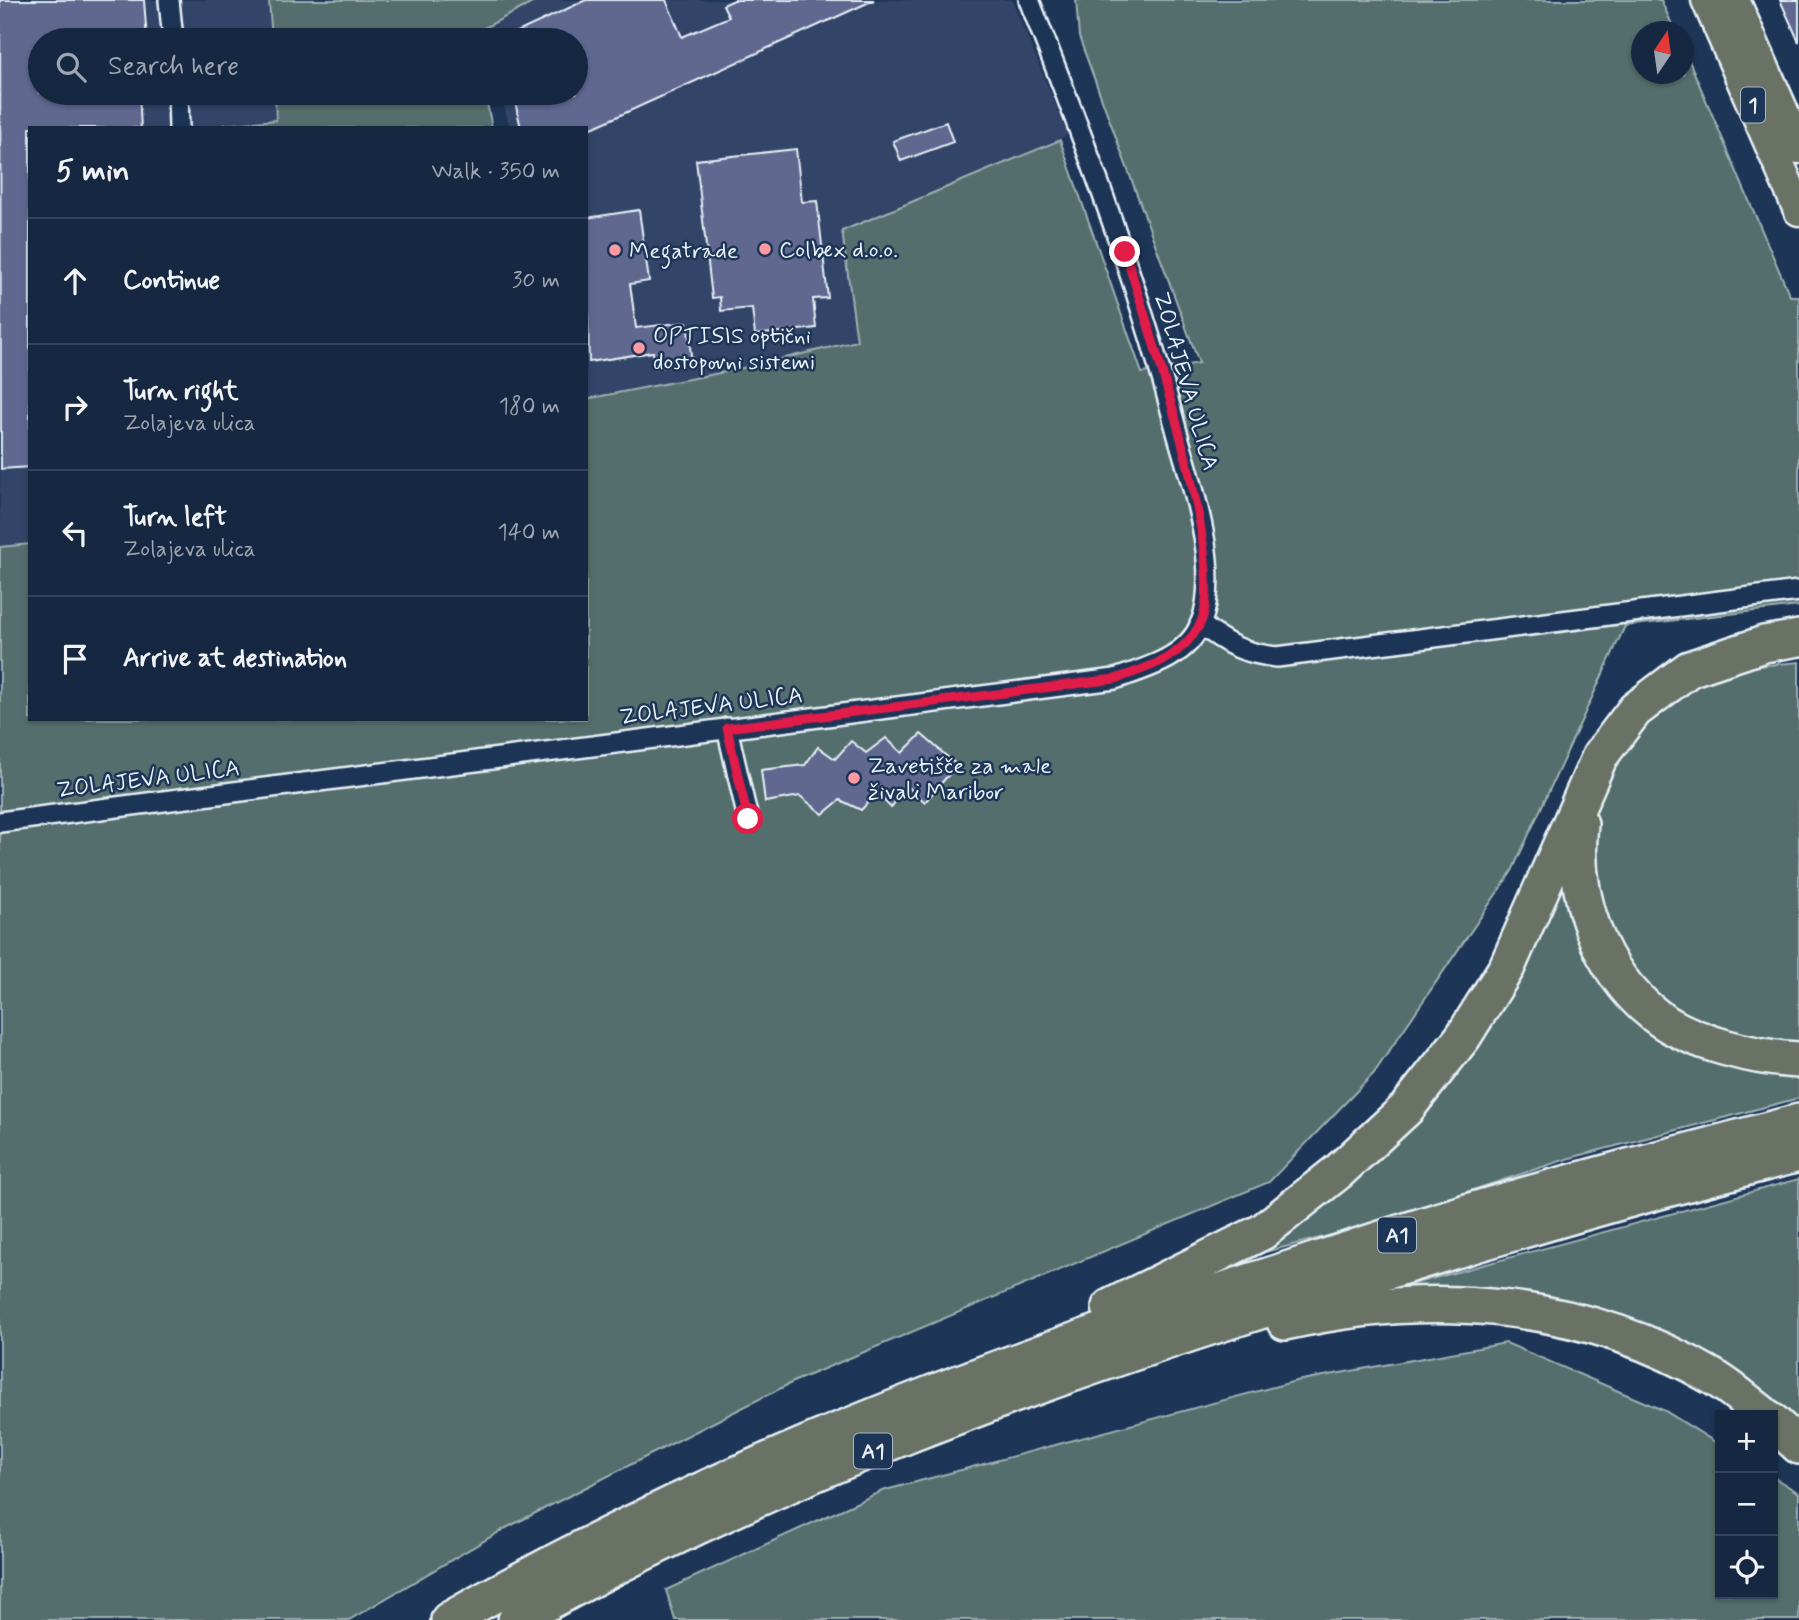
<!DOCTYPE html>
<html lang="en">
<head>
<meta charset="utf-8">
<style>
  :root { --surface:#162841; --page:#1f3048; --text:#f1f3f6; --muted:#9ea6b1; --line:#35445a }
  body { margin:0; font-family:Mynerve,sans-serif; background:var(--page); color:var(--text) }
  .controls { position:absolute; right:21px; bottom:21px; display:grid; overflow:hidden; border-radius:0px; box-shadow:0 2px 5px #0004 }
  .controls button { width:63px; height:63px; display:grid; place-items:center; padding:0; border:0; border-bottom:2px solid var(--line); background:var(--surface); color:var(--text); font:35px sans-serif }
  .compass { position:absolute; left:1631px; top:21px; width:63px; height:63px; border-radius:50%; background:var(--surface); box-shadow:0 2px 5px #0004; rotate:13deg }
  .stop { position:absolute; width:21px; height:21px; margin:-16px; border:5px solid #e11d48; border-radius:50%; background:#fff }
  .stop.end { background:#e11d48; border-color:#fff; box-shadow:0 2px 7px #0008 }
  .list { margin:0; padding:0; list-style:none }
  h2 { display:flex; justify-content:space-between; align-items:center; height:91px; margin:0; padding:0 28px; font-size:30px }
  h2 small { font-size:23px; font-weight:400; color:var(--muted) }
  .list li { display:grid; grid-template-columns:46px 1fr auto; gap:21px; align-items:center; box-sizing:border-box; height:126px; padding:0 28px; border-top:2px solid var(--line) }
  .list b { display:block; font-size:26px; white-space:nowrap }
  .list p { margin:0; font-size:23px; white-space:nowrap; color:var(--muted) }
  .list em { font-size:23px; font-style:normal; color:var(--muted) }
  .icon { flex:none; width:38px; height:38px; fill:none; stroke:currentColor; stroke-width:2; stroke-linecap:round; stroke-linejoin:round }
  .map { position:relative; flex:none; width:1799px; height:1620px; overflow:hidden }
  .search { position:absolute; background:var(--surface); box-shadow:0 2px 5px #0004; left:28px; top:28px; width:560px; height:77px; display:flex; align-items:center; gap:18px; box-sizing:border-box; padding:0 24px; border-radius:38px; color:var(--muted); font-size:26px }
  .panel { position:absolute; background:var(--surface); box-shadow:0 2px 5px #0004; left:28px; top:126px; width:560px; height:595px; border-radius:0px }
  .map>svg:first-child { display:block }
  .built { fill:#314468 }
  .green { fill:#536e6c; stroke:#9eb0b2; stroke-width:2 }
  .building { fill:#606890; stroke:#e8f1f8; stroke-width:2 }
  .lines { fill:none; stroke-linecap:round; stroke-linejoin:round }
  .street-casing { stroke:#e8f1f8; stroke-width:24 }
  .primary-casing { stroke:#e8f1f8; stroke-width:35 }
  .highway-casing { stroke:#e8f1f8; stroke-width:40 }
  .street { stroke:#1d3557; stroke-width:19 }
  .primary { stroke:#6a7266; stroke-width:30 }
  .highway { stroke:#6a7266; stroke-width:35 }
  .route { stroke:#e11d48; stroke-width:9 }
  .poi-dot { fill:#ff9aa2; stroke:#1d3557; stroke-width:2.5 }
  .labels { text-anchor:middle; stroke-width:5; stroke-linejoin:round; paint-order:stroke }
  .shield { fill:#1d3557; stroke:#abb9c8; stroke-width:2 }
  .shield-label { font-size:21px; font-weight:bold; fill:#e8f1f8 }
  .poi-label { font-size:23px; fill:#e8f1f8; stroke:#1d3557; text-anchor:start }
  .street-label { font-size:23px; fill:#e8f1f8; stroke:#1d3557 }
</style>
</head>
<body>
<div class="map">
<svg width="1799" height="1620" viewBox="0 0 1799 1620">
  <rect width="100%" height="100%" fill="#1d3557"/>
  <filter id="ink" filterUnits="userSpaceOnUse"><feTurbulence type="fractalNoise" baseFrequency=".0143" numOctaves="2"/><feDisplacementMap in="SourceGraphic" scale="14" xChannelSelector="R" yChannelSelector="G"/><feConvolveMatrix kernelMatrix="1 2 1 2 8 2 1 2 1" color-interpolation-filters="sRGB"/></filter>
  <g filter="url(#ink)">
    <g class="built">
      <polygon points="0,0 343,0 374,40 40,40 40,93 371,93 282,128 30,128 30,544 0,547"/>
      <polygon points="538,0 1012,0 1068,135 842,231 858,341 730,371 586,399 586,128 510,128 500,93 576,93 576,40 486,40 483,28"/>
    </g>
    <g class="green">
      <polygon points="269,0 538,0 461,40 272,40"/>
      <polygon points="1076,0 1661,0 1675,31 1642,32 1642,74 1684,74 1684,49 1790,296 1799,296 1799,606 1625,626 1512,871 1374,1073 1269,1182 795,1381 506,1528 349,1620 0,1620 0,547 30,544 30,719 586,719 586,399 730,371 857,341 842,231 1060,140 1142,373 1199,363 1079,37"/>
      <polygon points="275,93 485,93 492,128 223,128 223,125 276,120"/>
      <polygon points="1799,662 1799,1050 1744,1043 1641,993 1590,905 1594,797 1624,743 1698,679 1735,668"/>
      <polygon points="1572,846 1638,1014 1799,1067 1799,1098 1570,1158 1347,1231 1265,1252 1228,1271 1223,1264 1371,1156"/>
      <polygon points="1799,1179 1799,1436 1681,1351 1354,1300"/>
      <polygon points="1506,1343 1665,1411 1720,1445 1720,1594 1773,1594 1773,1477 1799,1493 1799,1620 675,1620 666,1590 882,1491 1296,1381"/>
    </g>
    <g class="building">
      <polygon points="0,0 144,0 147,40 40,40 40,93 139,93 141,128 30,128 30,467 1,469"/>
      <polygon points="586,0 666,0 682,37 729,17 723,5 734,0 874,0 592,128 521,128 513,93 576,93 576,40 500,40"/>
      <polygon points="1780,0 1799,0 1799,42"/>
      <polygon points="946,122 953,142 901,161 893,141"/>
      <polygon points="796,149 802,202 817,201 828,298 813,299 816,328 755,335 752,308 721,311 720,297 712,298 696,160"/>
      <polygon points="639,210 649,281 630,284 636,328 687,322 692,363 655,368 653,352 589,362 586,218"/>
      <polygon points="921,734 957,765 925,802 906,785 891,808 877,793 861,810 840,800 823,814 800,796 765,802 761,770 805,765 818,747 835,759 851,741 866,753 886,738 902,753"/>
    </g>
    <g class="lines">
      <g class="street-casing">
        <g id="street">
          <polyline points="169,0 173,40"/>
          <polyline points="178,93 179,128"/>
          <path d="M 1200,624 C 1228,645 1242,653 1277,657 L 1799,591"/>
          <polyline points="727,728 748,819"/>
          <path d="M 0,822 L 1115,679 C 1146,668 1187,658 1201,623 C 1221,569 1193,489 1178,436 C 1139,287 1086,143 1029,0"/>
        </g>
      </g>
      <g class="primary-casing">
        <g id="primary">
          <polyline points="1707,0 1799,210"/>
          <polyline points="1734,0 1799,148"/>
        </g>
      </g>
      <g class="highway-casing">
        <g id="highway">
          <path d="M 1580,824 C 1572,895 1598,971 1656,1016 C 1691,1043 1756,1058 1799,1060"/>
          <polyline points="1110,1307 1262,1232 1339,1171 1406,1109 1463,1037 1507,967 1600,756 1635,710 1689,669 1764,644 1799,638"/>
          <path d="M 1285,1322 C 1430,1289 1582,1300 1713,1377 C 1731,1387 1748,1403 1764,1415"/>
          <polyline points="1773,1422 1799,1446"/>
          <path d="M 449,1620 C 701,1475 973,1371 1249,1282 C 1327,1257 1405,1230 1484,1207 C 1588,1176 1694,1150 1799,1122"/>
          <path d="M 516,1620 C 771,1476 1051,1375 1330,1289 C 1485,1240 1641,1194 1799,1154"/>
        </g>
      </g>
      <use href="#street" class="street"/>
      <use href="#primary" class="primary"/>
      <use href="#highway" class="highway"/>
    </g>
  </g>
  <g class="lines" filter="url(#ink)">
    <path class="route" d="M 748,819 L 727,728 L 1115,679 C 1148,667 1180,659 1199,626 C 1232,569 1146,321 1125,252"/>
  </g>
  <g class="poi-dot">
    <circle cx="765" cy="249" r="7"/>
    <circle cx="615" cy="250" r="7"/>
    <circle cx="639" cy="348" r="7"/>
    <circle cx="854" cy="778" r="7"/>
  </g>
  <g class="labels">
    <g class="shield">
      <rect x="1741" y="87.5" width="24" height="35" rx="5"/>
      <rect x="1378" y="1217.5" width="38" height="35" rx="5"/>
      <rect x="854" y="1433.5" width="38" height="35" rx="5"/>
    </g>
    <g class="shield-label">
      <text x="1753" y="112">1</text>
      <text x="1397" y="1242">A1</text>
      <text x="873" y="1458">A1</text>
    </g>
    <g class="poi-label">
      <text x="779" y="257">Colbex d.o.o.</text>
      <text x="629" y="258">Megatrade</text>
      <text x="653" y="343">OPTISIS optični<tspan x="653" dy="26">dostopovni sistemi</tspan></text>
      <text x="868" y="773">Zavetišče za male<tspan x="868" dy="26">živali Maribor</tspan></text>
    </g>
    <g class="street-label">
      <text transform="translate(1187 381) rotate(74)" y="8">ZOLAJEVA ULICA</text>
      <text transform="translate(711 705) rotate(-7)" y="8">ZOLAJEVA ULICA</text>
      <text transform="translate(148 778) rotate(-7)" y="8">ZOLAJEVA ULICA</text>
    </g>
  </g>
</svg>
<div class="controls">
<button>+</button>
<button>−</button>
<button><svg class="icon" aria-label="locate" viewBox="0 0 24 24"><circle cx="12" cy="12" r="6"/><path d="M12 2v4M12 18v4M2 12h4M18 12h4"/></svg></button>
</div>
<svg class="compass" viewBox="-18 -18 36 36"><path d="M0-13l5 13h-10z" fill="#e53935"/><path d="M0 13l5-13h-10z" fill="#9ea6b1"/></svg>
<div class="stop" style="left:748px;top:819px"></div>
<div class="stop end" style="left:1125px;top:252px"></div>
<div class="search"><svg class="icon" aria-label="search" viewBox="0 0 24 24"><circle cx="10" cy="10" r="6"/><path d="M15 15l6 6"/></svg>Search here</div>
<section class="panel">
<h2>5 min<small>Walk · 350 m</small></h2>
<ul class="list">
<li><svg class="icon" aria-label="ahead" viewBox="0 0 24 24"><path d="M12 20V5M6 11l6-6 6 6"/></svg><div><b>Continue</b></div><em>30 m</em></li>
<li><svg class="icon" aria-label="right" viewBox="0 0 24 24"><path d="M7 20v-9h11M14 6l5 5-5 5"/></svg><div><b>Turn right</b><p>Zolajeva ulica</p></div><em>180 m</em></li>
<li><svg class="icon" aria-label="left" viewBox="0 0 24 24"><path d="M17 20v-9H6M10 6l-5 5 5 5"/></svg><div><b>Turn left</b><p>Zolajeva ulica</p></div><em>140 m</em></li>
<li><svg class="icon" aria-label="arrive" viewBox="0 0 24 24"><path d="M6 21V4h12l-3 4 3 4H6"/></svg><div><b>Arrive at destination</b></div></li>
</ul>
</section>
</div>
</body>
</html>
